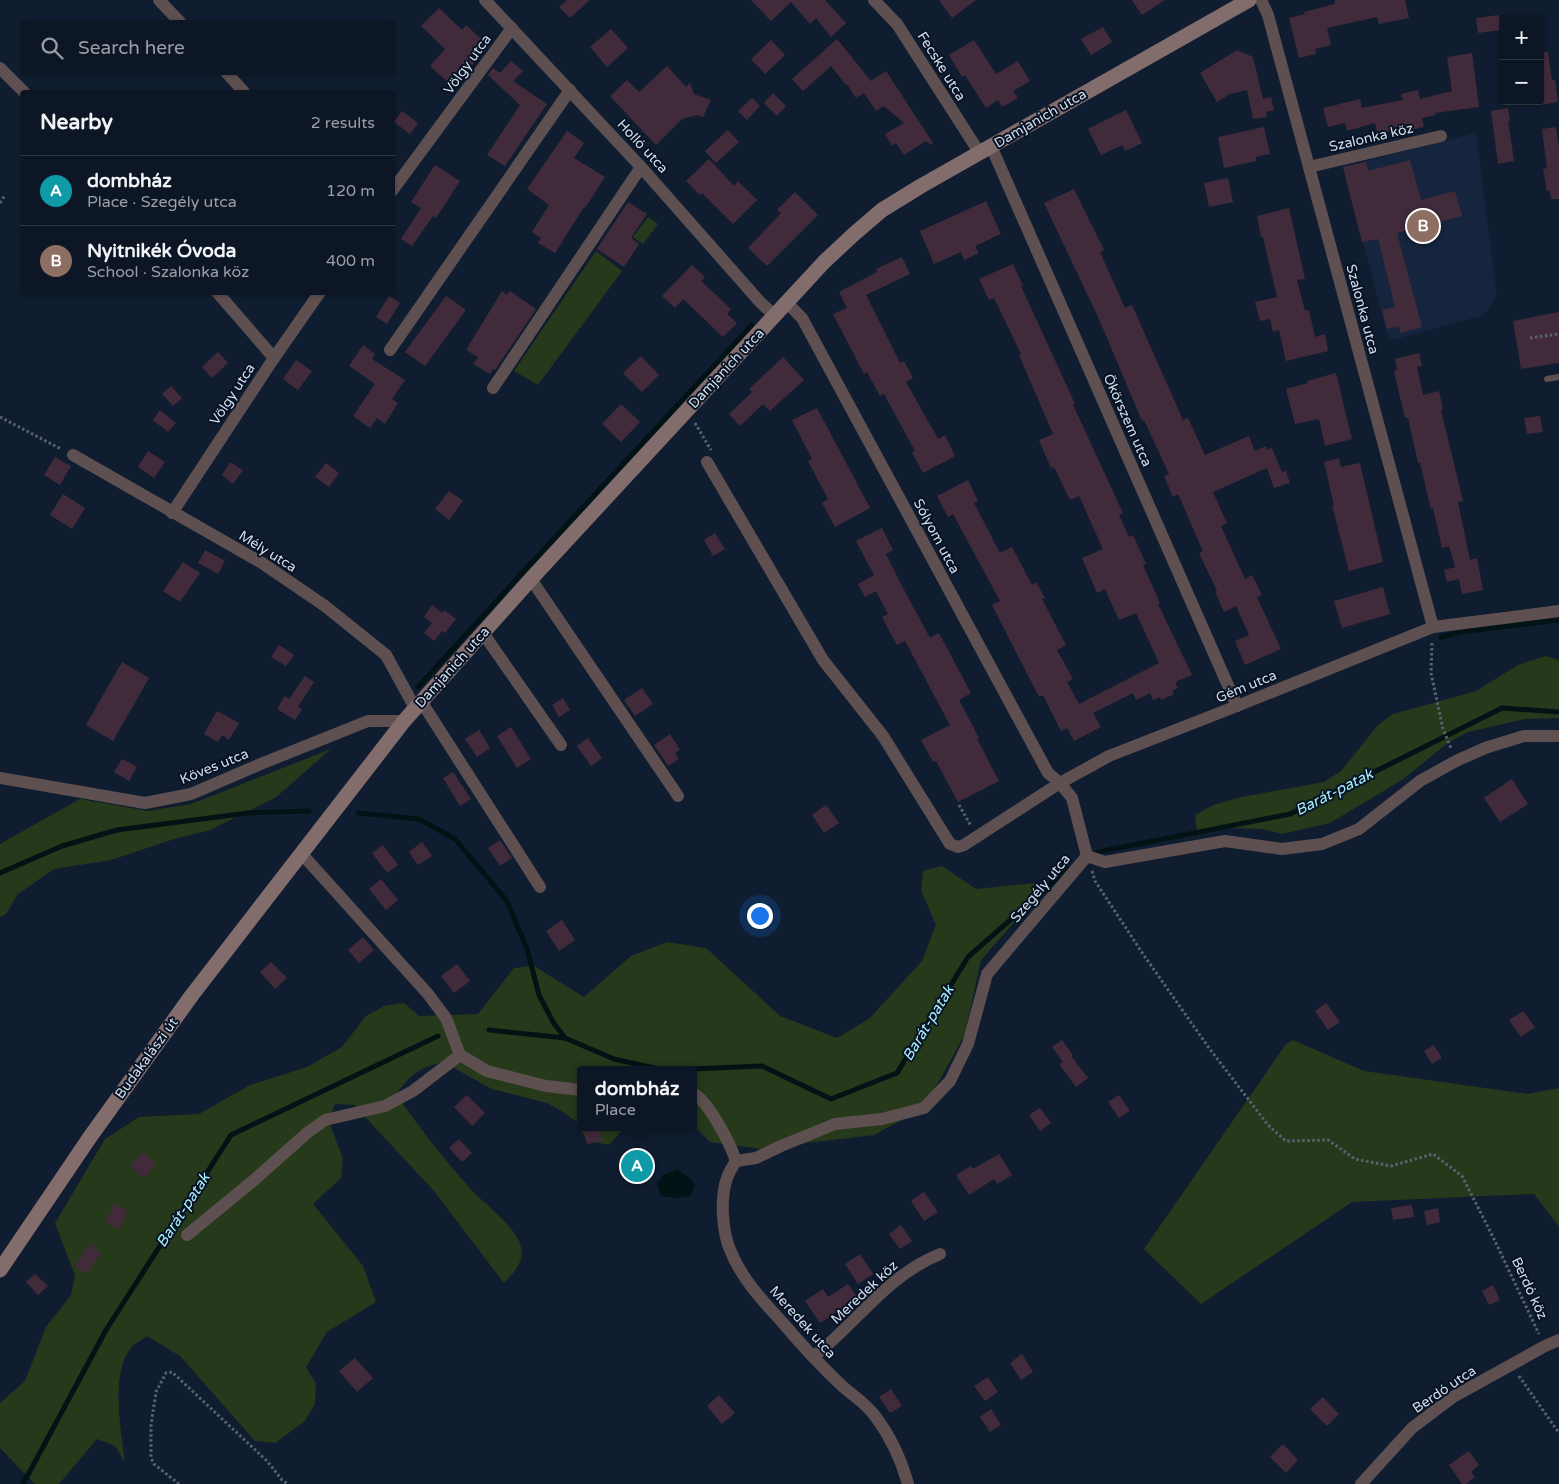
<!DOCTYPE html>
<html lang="en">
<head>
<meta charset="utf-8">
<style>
  :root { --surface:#0c1624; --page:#151f2c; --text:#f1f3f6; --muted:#9a9fa6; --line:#2c3541; --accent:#0b8043 }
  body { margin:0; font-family:"Varela Round",sans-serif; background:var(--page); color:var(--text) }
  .controls { position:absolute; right:15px; top:15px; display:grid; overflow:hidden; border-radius:5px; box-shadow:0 1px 4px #0004 }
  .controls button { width:45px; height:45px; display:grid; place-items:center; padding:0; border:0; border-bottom:1px solid var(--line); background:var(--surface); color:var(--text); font:25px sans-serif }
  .you { position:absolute; left:759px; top:915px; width:18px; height:18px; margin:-12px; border:4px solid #fff; border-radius:50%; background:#1a73e8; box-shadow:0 0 0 8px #1a73e833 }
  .badge { display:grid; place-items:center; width:32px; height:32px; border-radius:50%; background:var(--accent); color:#fff; font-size:16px; font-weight:700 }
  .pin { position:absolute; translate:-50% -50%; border:2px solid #fff; box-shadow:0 1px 5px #0006 }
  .popup { position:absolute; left:577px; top:1066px; width:120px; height:65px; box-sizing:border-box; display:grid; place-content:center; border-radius:5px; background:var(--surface); filter:drop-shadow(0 1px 4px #0005); font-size:16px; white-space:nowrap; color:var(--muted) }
  .popup b { font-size:19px; color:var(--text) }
  .popup::after { content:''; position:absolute; left:50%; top:100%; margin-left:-10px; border:10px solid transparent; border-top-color:var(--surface) }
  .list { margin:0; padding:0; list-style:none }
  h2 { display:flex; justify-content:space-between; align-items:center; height:65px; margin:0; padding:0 20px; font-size:21px }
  h2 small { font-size:16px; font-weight:400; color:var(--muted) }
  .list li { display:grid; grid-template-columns:32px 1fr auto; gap:15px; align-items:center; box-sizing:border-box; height:70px; padding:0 20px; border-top:1px solid var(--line) }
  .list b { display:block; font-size:19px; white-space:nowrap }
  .list p { margin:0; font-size:16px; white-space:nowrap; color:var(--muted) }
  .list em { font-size:16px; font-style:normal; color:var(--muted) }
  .icon { flex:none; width:28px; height:28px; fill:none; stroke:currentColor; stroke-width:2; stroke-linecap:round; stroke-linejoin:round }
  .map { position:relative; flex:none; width:1559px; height:1484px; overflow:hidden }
  .search { position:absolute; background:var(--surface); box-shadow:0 1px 4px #0004; left:20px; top:20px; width:375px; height:55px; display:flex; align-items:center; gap:12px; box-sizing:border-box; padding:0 18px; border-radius:5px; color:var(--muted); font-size:19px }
  .panel { position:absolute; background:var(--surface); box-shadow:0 1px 4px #0004; left:20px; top:90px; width:375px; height:205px; border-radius:5px }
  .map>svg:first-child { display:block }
  .built { fill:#15253e }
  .green { fill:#26391a }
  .water { fill:#031214 }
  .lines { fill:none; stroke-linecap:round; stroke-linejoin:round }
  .stream { stroke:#031214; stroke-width:5 }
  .building { fill:#412b3b }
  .path { stroke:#576374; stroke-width:3; stroke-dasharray:2.5 2.5; stroke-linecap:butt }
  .lane { stroke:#5e5050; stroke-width:6 }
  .street { stroke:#5e5050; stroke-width:12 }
  .secondary { stroke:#836d6c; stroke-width:15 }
  .labels { text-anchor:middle; stroke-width:4; stroke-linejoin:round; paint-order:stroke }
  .street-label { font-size:14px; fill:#d4ddea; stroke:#071325 }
  .water-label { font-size:15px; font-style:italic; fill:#a9effa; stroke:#071325 }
</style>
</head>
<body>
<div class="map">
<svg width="1559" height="1484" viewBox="0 0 1559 1484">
  <rect width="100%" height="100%" fill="#101d30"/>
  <polygon class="built" points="1476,133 1497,295 1484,315 1389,341 1343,167"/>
  <g class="green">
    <polygon points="648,217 658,224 643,244 633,237"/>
    <polygon points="596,251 622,271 538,385 514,371"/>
    <polygon points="1545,656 1559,660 1559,718 1525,719 1468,732 1449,742 1402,780 1330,823 1282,834 1262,829 1222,828 1197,833 1195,815 1213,805 1241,797 1324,782 1341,771 1378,725 1393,714 1476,691 1518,665"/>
    <polygon points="331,749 275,798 210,830 174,839 111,860 54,869 18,894 6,914 0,917 0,844 80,799 148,811 191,804"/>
    <path d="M 942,866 L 976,889 L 1035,883 L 1032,902 L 981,960 L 965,1034 L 924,1108 L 874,1135 L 781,1146 L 776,1151 L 710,1142 L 693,1125 L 693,1070 L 581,1070 L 581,1127 L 625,1127 L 609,1145 L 586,1140 L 578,1123 L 563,1112 L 547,1103 L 492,1089 L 443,1062 C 419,1068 411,1074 396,1094 C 418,1126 443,1158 469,1187 C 483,1204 516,1225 521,1247 C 525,1261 513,1274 504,1283 L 434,1191 L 354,1105 L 335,1104 L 329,1122 L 343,1159 L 341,1178 L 313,1204 L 363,1266 L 376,1302 L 327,1332 L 306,1367 L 316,1384 L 315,1404 L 305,1421 L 275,1443 L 255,1441 L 180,1356 L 147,1336 C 142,1340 135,1343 131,1348 C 110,1373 121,1432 125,1462 L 115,1446 L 97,1439 L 59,1484 L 35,1484 L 0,1448 L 0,1403 L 25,1381 L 46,1327 L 71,1295 L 75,1276 L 55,1223 L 105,1139 L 139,1117 L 199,1114 L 250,1085 L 307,1067 L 342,1047 L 366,1016 L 384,1006 L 404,1003 L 419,1016 L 478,1014 L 514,968 L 534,966 L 584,997 L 631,956 L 667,942 L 706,948 L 780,1016 L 837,1038 L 870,1018 L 922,961 L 936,925 L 921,890 L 923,871 Z"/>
    <polygon points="1293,1040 1364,1071 1527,1094 1559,1088 1559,1227 1534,1194 1352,1202 1201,1304 1144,1249 1286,1044"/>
  </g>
  <path class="water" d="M 678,1169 C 684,1176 692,1176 695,1187 L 690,1196 L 678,1198 L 661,1196 L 657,1183 L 663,1175 Z"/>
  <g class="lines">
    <g class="stream">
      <polyline points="1441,637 1461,632 1559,620"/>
      <polyline points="418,687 522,573 752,325"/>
      <polyline points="358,813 419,819 455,839 507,901 527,949 539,995 553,1022 565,1038"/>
      <polyline points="1098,852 1290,814 1502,708 1559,712"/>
      <polyline points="0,873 62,846 117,830 248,813 309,811"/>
      <polyline points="489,1030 565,1038 614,1059 663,1070"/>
      <polyline points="667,1070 762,1066 831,1099 897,1073 968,957 1068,869"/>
      <polyline points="23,1484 106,1330 231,1135 438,1036"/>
    </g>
  </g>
  <g class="building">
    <polygon points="567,0 590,0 570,18 559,7"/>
    <polygon points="751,0 825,0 846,23 831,37 816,18 810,24 791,2 771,21"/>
    <polygon points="939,0 976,0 952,18"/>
    <polygon points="1132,0 1165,0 1142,15"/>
    <polygon points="1335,0 1405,0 1409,18 1379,24 1377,17 1327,28 1331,45 1315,49 1316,54 1299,58 1289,18 1305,14 1304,12 1335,4"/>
    <polygon points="439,8 462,30 466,25 489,46 462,76 458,73 449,83 430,66 445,49 421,26"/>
    <polygon points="1499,15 1501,30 1478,33 1476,18"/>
    <polygon points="1103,27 1112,42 1091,55 1081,39"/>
    <polygon points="611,29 628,48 607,67 590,47"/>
    <polygon points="837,39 871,81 886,71 933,143 931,145 926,141 904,155 896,143 892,146 885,134 904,123 884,106 876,111 864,93 856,98 847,84 846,85 831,66 803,91 792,79"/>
    <polygon points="771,40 785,55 765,74 751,59"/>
    <polygon points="974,40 996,74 1018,61 1030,81 1013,91 1018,98 1002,107 998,100 986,108 965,75 962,77 949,55"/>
    <polygon points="1237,50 1253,57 1263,99 1271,97 1274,110 1266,112 1267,117 1253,119 1247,90 1230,94 1217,102 1200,73"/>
    <polygon points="1548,52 1552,80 1555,80 1558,102 1540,105 1540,53"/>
    <polygon points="1472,53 1479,107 1435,113 1435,115 1422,118 1424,127 1410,130 1410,128 1377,134 1375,123 1347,131 1345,123 1328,127 1323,108 1360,99 1362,108 1403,100 1401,94 1418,90 1420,99 1452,91 1447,57"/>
    <polygon points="511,61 523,71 513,81 547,104 505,166 487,155 520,105 488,75 493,68 500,73"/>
    <polygon points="667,66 686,87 690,83 694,94 711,100 703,117 697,115 682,119 656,145 610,96 627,80 639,92"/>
    <polygon points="773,93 786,106 777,116 764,103"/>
    <polygon points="752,98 760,106 747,120 738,111"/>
    <polygon points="1508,108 1510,121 1508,121 1514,161 1498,164 1491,111"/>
    <polygon points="1126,110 1142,143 1125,151 1122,145 1101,155 1088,129"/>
    <polygon points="402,111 418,123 410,134 394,122"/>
    <polygon points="1264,127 1270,154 1256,157 1256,161 1224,168 1218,137"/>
    <polygon points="1556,127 1559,147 1559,199 1551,199 1550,191 1547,191 1543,169 1547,168 1542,129"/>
    <polygon points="728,130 739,142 716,163 705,151"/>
    <polygon points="567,131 584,143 574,158 605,177 585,208 584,207 555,253 538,243 541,238 532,232 549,205 527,189"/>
    <polygon points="709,159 734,186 738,181 757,200 733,224 702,193 700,195 686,181"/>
    <polygon points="1410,160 1421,200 1455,191 1462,216 1397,233 1422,327 1400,333 1399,326 1387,329 1382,310 1395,307 1378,239 1362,242 1343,167 1366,162 1368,171"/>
    <polygon points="435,165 460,181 436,218 433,216 412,246 401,239 421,208 411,202"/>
    <polygon points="1228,178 1233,202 1209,207 1204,183"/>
    <polygon points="1074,189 1104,250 1100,252 1125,308 1132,305 1183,420 1188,418 1205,455 1249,436 1255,451 1266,446 1267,450 1272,448 1282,472 1286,471 1290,483 1274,488 1267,468 1213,492 1227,523 1221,526 1245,579 1252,575 1262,595 1257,597 1281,649 1245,665 1235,641 1249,635 1236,606 1224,612 1215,592 1217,591 1199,553 1203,551 1178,494 1173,497 1164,476 1169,474 1144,420 1142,421 1099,319 1044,203"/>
    <polygon points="795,192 818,215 767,266 748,248 781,213 777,210"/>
    <polygon points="986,201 1001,234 975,246 979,253 964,260 961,252 934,264 920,231"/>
    <polygon points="628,202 647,214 631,238 639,244 624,267 597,249"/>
    <polygon points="1289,208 1305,279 1297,280 1305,311 1309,310 1315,337 1325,334 1328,351 1286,361 1279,330 1273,332 1270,319 1260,321 1255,302 1277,297 1263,237 1261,237 1257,216"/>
    <polygon points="902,257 910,274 866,295 900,363 904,361 913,378 906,382 938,439 945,435 955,456 923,473 912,452 915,451 884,394 880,396 867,372 864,374 833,314 847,308 839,292 877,272 876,269"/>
    <polygon points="1013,264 1023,286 1021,286 1075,404 1073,405 1123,513 1119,515 1129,537 1133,535 1146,564 1143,565 1160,603 1158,604 1192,675 1175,682 1178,688 1172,691 1174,694 1161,700 1160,697 1153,700 1150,693 1136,700 1133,693 1093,713 1101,727 1074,741 1067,728 1061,731 1043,695 1039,697 992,605 1000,601 953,514 948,517 937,496 968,480 978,501 974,503 1000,553 1012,547 1032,585 1036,582 1045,598 1042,599 1066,645 1057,650 1073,679 1067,682 1079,704 1159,663 1136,613 1119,620 1105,589 1097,593 1082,558 1103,549 1079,496 1070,500 1054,467 1051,468 1039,440 1053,434 1019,355 1021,354 994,298 989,300 979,279"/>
    <polygon points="692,265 705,277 701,281 731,309 727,314 737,323 723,337 683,299 675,308 662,296"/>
    <polygon points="502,291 507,295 510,291 536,309 495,370 493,369 490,374 473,364 478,357 466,350"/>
    <polygon points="389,296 400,303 387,324 376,317"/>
    <polygon points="446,296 466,310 425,366 405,352"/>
    <polygon points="1559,312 1559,363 1521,369 1513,321"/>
    <polygon points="363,345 375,354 372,359 405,380 392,399 398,403 385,424 377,418 370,428 353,416 375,384 349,366"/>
    <polygon points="218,352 228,363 212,378 202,367"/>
    <polygon points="1419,353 1422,366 1417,367 1423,395 1439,391 1443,409 1441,410 1463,501 1458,502 1470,560 1477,558 1483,590 1462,594 1459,579 1447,582 1444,570 1455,567 1449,546 1442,548 1433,508 1431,509 1420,463 1418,463 1408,418 1405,418 1394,372 1397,369 1395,359"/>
    <polygon points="641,356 659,375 642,392 623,373"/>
    <polygon points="783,357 804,380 770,411 763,404 740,426 729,414 752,392 749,389"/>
    <polygon points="296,360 312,371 298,390 283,379"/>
    <polygon points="1336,373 1352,439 1325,446 1319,419 1295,424 1286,389 1308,383 1307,381"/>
    <polygon points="171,386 182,398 173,406 162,394"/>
    <polygon points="621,404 640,422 621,442 602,424"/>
    <polygon points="817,408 870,508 835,527 822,503 828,499 808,461 812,459 792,420"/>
    <polygon points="160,410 176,423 168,432 153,420"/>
    <polygon points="1540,416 1543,432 1527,434 1524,418"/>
    <polygon points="148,451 165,462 154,478 138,467"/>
    <polygon points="55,457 71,466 60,485 44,475"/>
    <polygon points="1339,458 1341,467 1360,463 1383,562 1349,571 1332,505 1334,505 1324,462"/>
    <polygon points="230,462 243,470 233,484 222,475"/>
    <polygon points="326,463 339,473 329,487 315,477"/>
    <polygon points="449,491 463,501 449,520 435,509"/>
    <polygon points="63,494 85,508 72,529 50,515"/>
    <polygon points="882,528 893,550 886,554 902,586 930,638 938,633 941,637 971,693 959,700 979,738 977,739 999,781 958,802 936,761 933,762 921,740 950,725 905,641 897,645 882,617 888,614 876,591 865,597 858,584 874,575 856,541"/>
    <polygon points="715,533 725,549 713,556 704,540"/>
    <polygon points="205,550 225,561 218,574 198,563"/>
    <polygon points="183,562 200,573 180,602 163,591"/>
    <polygon points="1383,587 1390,614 1342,628 1334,601"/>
    <polygon points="432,605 442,613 444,610 456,619 445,633 442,631 434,641 424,633 432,623 424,617"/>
    <polygon points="279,645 294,655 286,666 271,657"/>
    <polygon points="122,662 149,678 113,741 86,725"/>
    <polygon points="305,676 314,682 298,707 302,709 295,720 277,709 285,696 289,699"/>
    <polygon points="642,688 653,704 635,716 624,700"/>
    <polygon points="563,698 570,710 559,717 552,705"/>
    <polygon points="217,711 239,723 229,740 222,735 218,742 204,734"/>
    <polygon points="511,727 531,759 517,768 497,736"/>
    <polygon points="479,730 490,748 477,757 465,739"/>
    <polygon points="670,734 680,750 675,753 679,759 668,766 654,745"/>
    <polygon points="588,738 602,758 591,766 577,746"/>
    <polygon points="122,759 137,767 129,781 114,772"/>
    <polygon points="453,772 471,799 460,806 443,778"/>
    <polygon points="1512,779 1528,804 1500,822 1484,798"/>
    <polygon points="826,805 839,823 824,833 812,815"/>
    <polygon points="500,840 512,858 500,866 488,848"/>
    <polygon points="422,842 432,856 418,865 409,852"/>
    <polygon points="383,845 398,865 387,873 372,853"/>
    <polygon points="381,879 398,900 386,910 369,889"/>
    <polygon points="562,920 575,940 559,951 546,931"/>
    <polygon points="363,937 374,950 359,963 348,950"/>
    <polygon points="271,962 287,978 275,989 260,972"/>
    <polygon points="457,964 470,981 454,993 441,976"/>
    <polygon points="1326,1003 1340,1022 1328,1030 1315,1011"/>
    <polygon points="1523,1011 1535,1027 1521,1037 1509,1020"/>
    <polygon points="1062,1040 1073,1055 1071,1056 1088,1078 1076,1087 1059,1064 1063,1062 1052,1047"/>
    <polygon points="1434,1045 1442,1058 1432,1064 1424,1051"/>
    <polygon points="467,1095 485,1113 472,1126 454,1107"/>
    <polygon points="1119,1095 1130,1111 1119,1118 1108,1102"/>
    <polygon points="1040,1108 1051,1123 1040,1131 1029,1115"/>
    <polygon points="584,1127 599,1127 602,1141 587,1144"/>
    <polygon points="459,1139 472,1153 462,1162 449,1148"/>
    <circle cx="637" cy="1166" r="18"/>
    <polygon points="143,1152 156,1164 144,1178 130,1166"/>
    <polygon points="999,1154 1012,1175 997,1184 994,1179 969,1195 956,1175 971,1166 973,1169"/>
    <polygon points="924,1192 938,1212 924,1221 911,1201"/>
    <polygon points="115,1204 128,1211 119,1229 105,1222"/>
    <polygon points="1412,1205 1414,1217 1393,1220 1391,1208"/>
    <polygon points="1438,1208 1440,1222 1427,1225 1424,1211"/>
    <polygon points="901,1225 912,1241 900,1249 889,1234"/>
    <polygon points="89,1244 101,1253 86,1274 75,1266"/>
    <polygon points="860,1254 873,1274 858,1284 845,1264"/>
    <polygon points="35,1274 48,1286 38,1295 26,1282"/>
    <polygon points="848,1284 858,1298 820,1323 805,1301 823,1289 828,1297"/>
    <polygon points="1493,1285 1500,1300 1489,1305 1482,1291"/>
    <polygon points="1022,1354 1033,1372 1021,1380 1010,1363"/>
    <polygon points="355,1358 373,1378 357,1392 339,1371"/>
    <polygon points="988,1377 998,1392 985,1401 974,1386"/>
    <polygon points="891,1389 902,1406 890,1413 879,1397"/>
    <polygon points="719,1395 735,1413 722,1424 707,1406"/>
    <polygon points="1323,1397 1339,1414 1327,1426 1310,1409"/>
    <polygon points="991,1409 1001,1425 990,1432 980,1417"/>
    <polygon points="1283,1444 1298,1460 1286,1473 1270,1457"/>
    <polygon points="1469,1451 1479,1465 1471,1472 1475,1477 1466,1484 1462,1484 1449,1465"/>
  </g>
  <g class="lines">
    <g class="path">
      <polyline points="0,203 5,195"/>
      <polyline points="1530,338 1559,334"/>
      <polyline points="0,417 61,449"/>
      <polyline points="695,423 711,450"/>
      <polyline points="1432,643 1431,673 1443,729 1451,748"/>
      <polyline points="959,805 971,826"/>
      <polyline points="1092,871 1095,881 1143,954 1209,1048 1268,1125 1286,1141 1328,1140 1355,1159 1391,1166 1433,1154 1462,1176 1494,1239 1539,1334"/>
      <polyline points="1519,1376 1559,1433"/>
      <polyline points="179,1484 154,1464 151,1458 151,1425 156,1392 166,1373 172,1372 267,1461 282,1480 288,1484"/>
    </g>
    <polyline class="lane" points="1547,379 1559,377"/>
    <g class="street">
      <polyline points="159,0 180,22"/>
      <polyline points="485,0 641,167 760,302 775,316"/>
      <polyline points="874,0 897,24 979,152"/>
      <polyline points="1261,0 1268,15 1433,627"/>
      <polyline points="0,68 24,92"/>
      <polyline points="226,72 244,92"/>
      <polyline points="991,146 1237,706"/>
      <polyline points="1309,167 1441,136"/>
      <polyline points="392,191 512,28"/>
      <polyline points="217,292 274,358"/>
      <polyline points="787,303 802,318 1048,773 1060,783 1072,798 1087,856"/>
      <polyline points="390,350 570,90"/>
      <polyline points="493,388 641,167"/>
      <polyline points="73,455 262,563 325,606 386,655 415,708"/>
      <polyline points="707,462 823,660 883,736 950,844 958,847 964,845 1060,783 1109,756 1237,706 1433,627 1559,611"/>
      <polyline points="172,513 274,358 320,292"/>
      <polyline points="531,579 678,796"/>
      <polyline points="483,633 561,745"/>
      <polyline points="421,701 540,887"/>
      <polyline points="0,778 145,803 191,794 263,763 368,721 404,721"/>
      <polyline points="301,853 428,994 446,1018 460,1055"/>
      <polyline points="1087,856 1105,862 1225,841 1282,849 1322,844 1359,829 1420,781 1456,761 1485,748 1524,736 1559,736"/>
      <polyline points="460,1055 487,1071 546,1086 581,1090"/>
      <path d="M 693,1093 C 709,1102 730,1143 736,1161"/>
      <polyline points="736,1161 756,1158 781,1146 835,1124 882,1119 924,1108 950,1081 968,1044 987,974 1087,856"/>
      <path d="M 736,1161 C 733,1166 729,1172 727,1178 C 720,1198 722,1233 731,1252 C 742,1279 763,1301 782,1322 C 800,1343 819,1364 839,1383 C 850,1394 866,1403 875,1416 C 891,1437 901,1459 908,1484"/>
      <polyline points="187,1235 253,1181 307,1133 325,1120 385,1106 413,1091 460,1055"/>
      <path d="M 813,1357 C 857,1323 886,1276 940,1254"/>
      <polyline points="1361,1484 1412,1428 1453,1397 1545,1346 1559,1340"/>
    </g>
    <polyline class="secondary" points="0,1270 90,1137 192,995 404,721 531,579 824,262 854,234 882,210 921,186 1249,0"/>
  </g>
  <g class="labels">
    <g class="street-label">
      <text transform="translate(467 64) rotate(-54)" y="5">Völgy utca</text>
      <text transform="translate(942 66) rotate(58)" y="5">Fecske utca</text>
      <text transform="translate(1040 118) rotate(-30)" y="5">Damjanich utca</text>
      <text transform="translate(1371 137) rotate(-13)" y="5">Szalonka köz</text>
      <text transform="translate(643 146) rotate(47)" y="5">Holló utca</text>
      <text transform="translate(1363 309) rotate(75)" y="5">Szalonka utca</text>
      <text transform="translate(726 368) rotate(-47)" y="5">Damjanich utca</text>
      <text transform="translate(232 394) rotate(-57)" y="5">Völgy utca</text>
      <text transform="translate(1128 420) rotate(66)" y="5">Ökörszem utca</text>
      <text transform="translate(937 536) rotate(62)" y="5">Sólyom utca</text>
      <text transform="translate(268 551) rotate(32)" y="5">Mély utca</text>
      <text transform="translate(452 667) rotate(-48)" y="5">Damjanich utca</text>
      <text transform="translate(1246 686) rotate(-22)" y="5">Gém utca</text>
      <text transform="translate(214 766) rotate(-22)" y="5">Köves utca</text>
      <text transform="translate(1040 888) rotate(-50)" y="5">Szegély utca</text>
      <text transform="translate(146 1058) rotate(-54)" y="5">Budakalászi út</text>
      <text transform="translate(1530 1288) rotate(65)" y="5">Berdó köz</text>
      <text transform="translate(864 1292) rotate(-43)" y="5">Meredek köz</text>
      <text transform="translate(803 1322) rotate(48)" y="5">Meredek utca</text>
      <text transform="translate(1444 1389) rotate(-34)" y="5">Berdó utca</text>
    </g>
    <g class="water-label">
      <text transform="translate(1334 792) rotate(-27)" y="5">Barát-patak</text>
      <text transform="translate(928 1023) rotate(-59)" y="5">Barát-patak</text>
      <text transform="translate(183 1210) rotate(-57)" y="5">Barát-patak</text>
    </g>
  </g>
</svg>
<div class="controls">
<button>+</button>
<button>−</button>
</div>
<div class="you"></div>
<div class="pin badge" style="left:637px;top:1166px;background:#0f9aa8">A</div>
<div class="popup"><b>dombház</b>Place</div>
<div class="pin badge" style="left:1423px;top:226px;background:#8d6e63">B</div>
<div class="search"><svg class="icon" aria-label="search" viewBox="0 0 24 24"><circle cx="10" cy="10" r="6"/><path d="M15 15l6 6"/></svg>Search here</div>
<section class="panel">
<h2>Nearby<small>2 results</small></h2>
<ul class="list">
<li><span class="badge" style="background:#0f9aa8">A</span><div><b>dombház</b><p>Place · Szegély utca</p></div><em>120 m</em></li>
<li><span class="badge" style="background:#8d6e63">B</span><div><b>Nyitnikék Óvoda</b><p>School · Szalonka köz</p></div><em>400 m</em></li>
</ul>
</section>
</div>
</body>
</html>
